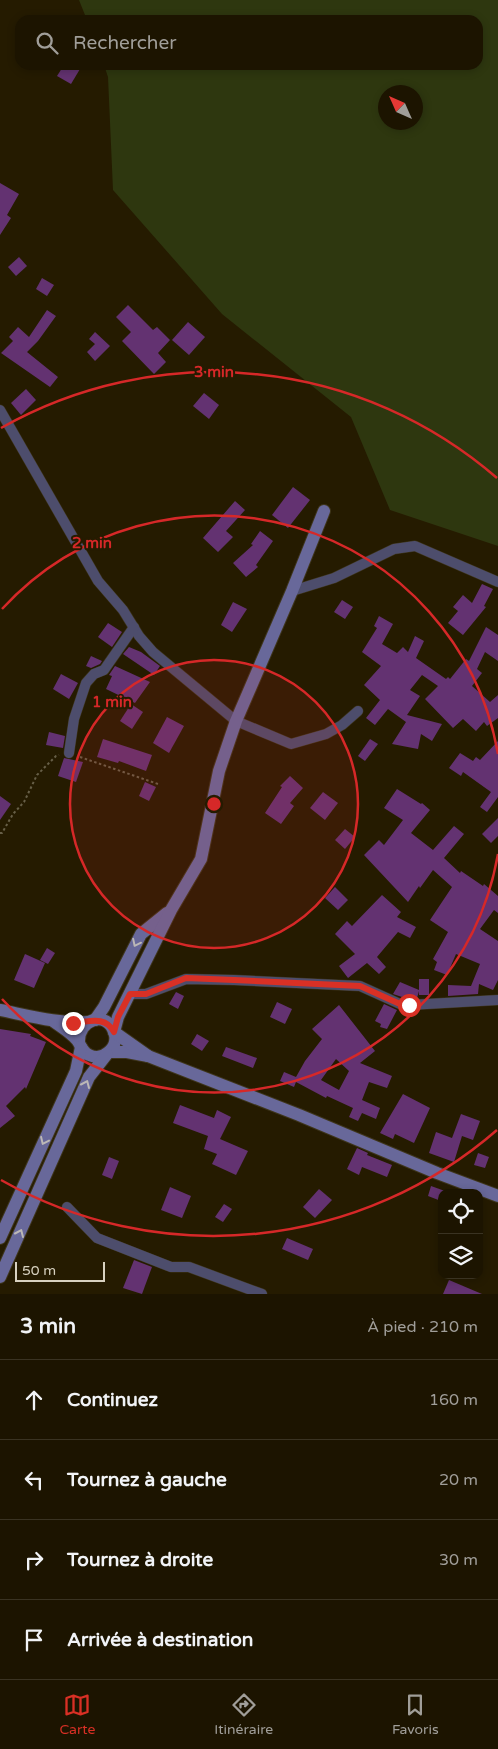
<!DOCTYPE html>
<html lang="fr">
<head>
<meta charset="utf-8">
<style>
  :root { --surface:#1c1400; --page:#251d0a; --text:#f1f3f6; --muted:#a09e99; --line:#3a3322; --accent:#d93025 }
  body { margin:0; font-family:"Varela Round",sans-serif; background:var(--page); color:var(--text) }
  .controls { position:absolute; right:15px; bottom:15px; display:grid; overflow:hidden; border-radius:10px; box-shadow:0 2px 8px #0003 }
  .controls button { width:45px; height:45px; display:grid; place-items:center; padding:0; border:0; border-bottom:1px solid var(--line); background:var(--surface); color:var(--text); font:25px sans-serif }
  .compass { position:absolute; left:378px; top:85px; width:45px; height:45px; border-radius:50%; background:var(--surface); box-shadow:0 2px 8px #0003; rotate:315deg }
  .scale { position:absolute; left:15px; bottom:12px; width:90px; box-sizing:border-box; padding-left:5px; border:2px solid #d8d2c0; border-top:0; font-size:14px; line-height:18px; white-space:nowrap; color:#d8d2c0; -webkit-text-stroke:4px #251b00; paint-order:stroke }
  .stop { position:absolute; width:15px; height:15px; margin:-11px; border:4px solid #d93025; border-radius:50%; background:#fff }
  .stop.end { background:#d93025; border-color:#fff; box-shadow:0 1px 5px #0008 }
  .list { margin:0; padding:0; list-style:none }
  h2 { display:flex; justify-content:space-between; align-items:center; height:65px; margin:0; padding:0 20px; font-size:21px }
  h2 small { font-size:16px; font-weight:400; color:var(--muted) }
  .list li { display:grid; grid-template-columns:32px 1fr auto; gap:15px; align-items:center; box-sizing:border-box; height:80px; padding:0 20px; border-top:1px solid var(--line) }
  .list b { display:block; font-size:19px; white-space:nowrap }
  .list em { font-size:16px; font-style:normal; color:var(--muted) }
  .icon { flex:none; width:28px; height:28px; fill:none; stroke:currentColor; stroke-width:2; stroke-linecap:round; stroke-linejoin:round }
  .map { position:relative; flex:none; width:498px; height:1294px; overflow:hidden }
  .search { position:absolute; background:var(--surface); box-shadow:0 2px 8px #0003; left:15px; right:15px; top:15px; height:55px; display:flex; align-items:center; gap:12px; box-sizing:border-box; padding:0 18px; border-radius:15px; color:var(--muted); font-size:19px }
  .sheet { height:385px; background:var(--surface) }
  nav { display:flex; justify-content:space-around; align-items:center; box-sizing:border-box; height:70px; border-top:1px solid var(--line); background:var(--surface); font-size:14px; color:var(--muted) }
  nav a { display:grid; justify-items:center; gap:2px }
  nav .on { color:var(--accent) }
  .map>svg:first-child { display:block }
  .green { fill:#2e370f; fill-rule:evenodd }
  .building { fill:#633271; fill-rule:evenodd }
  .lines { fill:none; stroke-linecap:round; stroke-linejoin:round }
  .street-casing { stroke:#3e351b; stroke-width:11 }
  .secondary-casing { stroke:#3e351b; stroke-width:14 }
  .path { stroke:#675f47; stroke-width:2; stroke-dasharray:2.5 2.5; stroke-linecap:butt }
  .street { stroke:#4d4d6c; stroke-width:10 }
  .secondary { stroke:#68689a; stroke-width:12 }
  .oneway { stroke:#bcb8b6 }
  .route { stroke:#d93025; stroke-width:6 }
  .ring { fill:none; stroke:#d62828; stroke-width:2.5 }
  .centre { fill:#d62828; stroke:#251b00; stroke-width:2.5 }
  .ring-label { font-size:15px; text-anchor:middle; font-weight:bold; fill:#d62828; stroke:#251b00; stroke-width:4; stroke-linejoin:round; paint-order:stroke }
</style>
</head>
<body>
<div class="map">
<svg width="498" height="1294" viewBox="0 0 498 1294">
  <rect width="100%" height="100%" fill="#251b00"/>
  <path class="green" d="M 79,0 L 498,0 L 498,546 L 390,510 L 351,417 L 222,314 L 113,190 L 108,77 L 104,65 L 478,65 L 478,20 L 87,20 ZM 386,92 L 416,92 L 416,122 L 386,122 Z"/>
  <g class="building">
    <polygon points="64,65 72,65 80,69 71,84 57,76"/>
    <polygon points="0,183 19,194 7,215 11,218 0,235"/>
    <polygon points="19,257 27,266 16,276 8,267"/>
    <polygon points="42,278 54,285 47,296 36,289"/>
    <polygon points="128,305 153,330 157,327 170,340 158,353 166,362 154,374 122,341 131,332 116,317"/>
    <polygon points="47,310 56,316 38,341 27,352 58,377 50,387 1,353 13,341 9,337 18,327 29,337"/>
    <polygon points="188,322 205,337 189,355 172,340"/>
    <polygon points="95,332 110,346 95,361 87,352 95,344 89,339"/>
    <polygon points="26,389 36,400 21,415 11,403"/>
    <polygon points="204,393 219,405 209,419 193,406"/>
    <polygon points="293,487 310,500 288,528 272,515"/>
    <polygon points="235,501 245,510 226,531 233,537 218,552 203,538"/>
    <polygon points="260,531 273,541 256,565 258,567 246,577 233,563 253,545 251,544"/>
    <polygon points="482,584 493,589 484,606 486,607 463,635 448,623 458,611 453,607 463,595 472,603"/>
    <polygon points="342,600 353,607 345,619 334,612"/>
    <polygon points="233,602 247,609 232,632 221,625"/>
    <polygon points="379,616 393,624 382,644 397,653 403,647 408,652 415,636 424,641 416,658 446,679 448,677 450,679 466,659 469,661 486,627 498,635 498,661 485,652 477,669 482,673 472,686 490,702 498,695 498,718 487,726 484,722 476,731 463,719 453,728 425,699 438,686 422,675 410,690 420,696 407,715 442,724 432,741 421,734 418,749 392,744 406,722 388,709 375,725 366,718 380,700 364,685 381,666 362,652 377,628 374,626"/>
    <polygon points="108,623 122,632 112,647 98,637"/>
    <polygon points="129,647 141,652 160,666 154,675 123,654"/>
    <polygon points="91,656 102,661 100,664 91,668 86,666"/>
    <polygon points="115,666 150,682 135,703 106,689 112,676 109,675"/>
    <polygon points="61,674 78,683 69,699 53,689"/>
    <polygon points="131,704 143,712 132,729 120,721"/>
    <polygon points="167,717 184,726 169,753 153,743"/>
    <polygon points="49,732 65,736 63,748 46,745"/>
    <polygon points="103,739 152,755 146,771 119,761 118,763 97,757"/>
    <polygon points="370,739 378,744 365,761 358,756"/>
    <polygon points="498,741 498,797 487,812 480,807 491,792 463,772 461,776 449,768 460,753 473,761 476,757 480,760"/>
    <polygon points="64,758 83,762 76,782 58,776"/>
    <polygon points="290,776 303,788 290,803 294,806 281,824 265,813 282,787 280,786"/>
    <polygon points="145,782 156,787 149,801 139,796"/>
    <polygon points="397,789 421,804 422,803 430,810 411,833 433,850 454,826 464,834 444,858 460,873 461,871 483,886 484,884 498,896 498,913 494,910 480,929 498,941 498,980 493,990 479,984 478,994 448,996 448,985 471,986 480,964 456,954 447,975 434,970 437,962 433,959 448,932 430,920 452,887 433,870 420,888 419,886 408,902 364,855 379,840 384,845 403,820 384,808"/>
    <polygon points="323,792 338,803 325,820 310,808"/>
    <polygon points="0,796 11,804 0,820"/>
    <polygon points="498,818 498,836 491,843 482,834"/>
    <polygon points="345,829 355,837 345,849 335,840"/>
    <polygon points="335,887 348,900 338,910 325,898"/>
    <polygon points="382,895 401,912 397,917 416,927 410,938 398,932 377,957 386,967 379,974 367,963 348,978 339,966 355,954 335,934 347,921 352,926"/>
    <polygon points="47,948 55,953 48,964 40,960"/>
    <polygon points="25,954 45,963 34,988 14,980"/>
    <polygon points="419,979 429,979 429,995 419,995 419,991 417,998 410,998 404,996 402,997 393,994 400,982 419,990"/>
    <polygon points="176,992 184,996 178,1009 169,1004"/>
    <polygon points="277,1002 292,1009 285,1024 270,1017"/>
    <polygon points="384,1004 397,1010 387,1029 380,1027 381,1024 375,1021"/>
    <path d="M 339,1005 L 375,1051 L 360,1063 L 392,1076 L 387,1088 L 369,1082 L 362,1100 L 380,1108 L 376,1119 L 362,1113 L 358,1121 L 349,1117 L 353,1108 L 327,1096 L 326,1098 L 296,1082 L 294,1087 L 280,1081 L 284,1072 L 296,1077 L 305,1061 L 322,1039 L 312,1029 ZM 336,1059 L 349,1071 L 339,1090 L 321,1080 Z"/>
    <polygon points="0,1029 31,1034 30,1036 46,1042 26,1089 25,1087 6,1106 15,1116 0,1128"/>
    <polygon points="197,1034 209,1041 202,1051 191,1044"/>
    <polygon points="226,1047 257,1058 253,1068 222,1056"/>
    <polygon points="403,1094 430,1108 414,1143 395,1134 393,1139 380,1133"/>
    <polygon points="180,1105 214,1118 217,1110 231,1117 220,1139 248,1151 236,1175 212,1164 217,1154 204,1149 208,1136 173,1123"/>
    <polygon points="461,1114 480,1121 473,1140 462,1136 454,1162 429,1153 436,1132 452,1138"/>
    <polygon points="357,1148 368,1153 367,1155 392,1165 387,1177 362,1167 359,1175 347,1169"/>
    <polygon points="478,1153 489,1157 485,1168 474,1165"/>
    <polygon points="109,1157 119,1161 112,1179 102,1175"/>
    <polygon points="431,1186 445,1191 442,1193 441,1201 428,1196"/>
    <polygon points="170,1187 191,1196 182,1218 161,1210"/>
    <polygon points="319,1189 332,1200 315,1218 303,1207"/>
    <polygon points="224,1204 232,1209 223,1222 215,1217"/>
    <polygon points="287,1238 313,1249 308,1260 282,1249"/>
    <polygon points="134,1260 152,1267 142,1294 123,1288"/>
    <polygon points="449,1280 482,1294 443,1294"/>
  </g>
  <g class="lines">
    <g class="street-casing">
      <g id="street">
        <polyline points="0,410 98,581 123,610 139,636 153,652 236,721 291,744 326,734 342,725 358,711"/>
        <polyline points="292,591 334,578 394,549 415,546 498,582"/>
        <polyline points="69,753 74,719 86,683 94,674 104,670 134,627"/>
        <polyline points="130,994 146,994 186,979 234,980 360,986 400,1004 409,1005 498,1000"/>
        <polyline points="67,1207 97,1238 171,1267 189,1267 262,1294"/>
      </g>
    </g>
    <g class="secondary-casing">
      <g id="secondary">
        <path d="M 0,1010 C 30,1016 59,1024 89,1022"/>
        <polyline points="95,1020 104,1007 141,934 167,913"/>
        <path d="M 53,1021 C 61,1027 70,1032 77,1040 C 81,1045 82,1052 89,1055 C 103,1062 120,1047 114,1032 C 107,1010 78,1019 79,1042"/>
        <polyline points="109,1052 127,1052 148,1056 299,1115 437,1173 498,1196"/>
        <polyline points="148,1056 114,1032 118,1017 171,910 201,859 219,771 236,721 292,591 324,511"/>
        <polyline points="0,1238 76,1071 81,1047"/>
        <polyline points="0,1277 89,1077 107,1054"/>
      </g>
    </g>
    <g class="path">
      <polyline points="80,757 158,784"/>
      <polyline points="0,833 2,833 13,814 24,802 37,775 56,756 59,755"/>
    </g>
    <use href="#street" class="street"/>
    <use href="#secondary" class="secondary"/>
  </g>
  <defs><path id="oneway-chevron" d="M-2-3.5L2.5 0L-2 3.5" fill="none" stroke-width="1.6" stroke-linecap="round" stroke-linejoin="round" transform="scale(1.25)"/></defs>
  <g class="oneway">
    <use href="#oneway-chevron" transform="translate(136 943) rotate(116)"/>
    <use href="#oneway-chevron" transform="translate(86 1084) rotate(-66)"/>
    <use href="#oneway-chevron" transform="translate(44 1141) rotate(115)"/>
    <use href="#oneway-chevron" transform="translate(20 1233) rotate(-66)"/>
  </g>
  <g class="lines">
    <path class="route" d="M 73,1023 C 89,1022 105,1015 114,1032 L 118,1017 L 130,994 L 146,994 L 186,978 L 234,980 L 360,986 L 400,1004 L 409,1005"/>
  </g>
  <circle cx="214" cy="804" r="144" fill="#d62828" fill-opacity=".12"/>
  <g class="ring">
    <circle cx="214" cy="804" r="144"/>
    <path d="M498 854A288 288 0 0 1 2 999M2 609A288 288 0 0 1 498 754"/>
    <path d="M497 1130A432 432 0 0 1 1 1180M1 428A432 432 0 0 1 497 478"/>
  </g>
  <circle cx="214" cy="804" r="8" class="centre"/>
  <g class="ring-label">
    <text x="214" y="377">3 min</text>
    <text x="92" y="548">2 min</text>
    <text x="112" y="707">1 min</text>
  </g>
</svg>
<div class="controls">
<button><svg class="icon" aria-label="locate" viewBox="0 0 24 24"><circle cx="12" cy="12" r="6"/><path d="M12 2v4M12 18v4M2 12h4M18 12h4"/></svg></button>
<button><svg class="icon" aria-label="layers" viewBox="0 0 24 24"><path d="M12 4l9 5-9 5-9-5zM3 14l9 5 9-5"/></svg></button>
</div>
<svg class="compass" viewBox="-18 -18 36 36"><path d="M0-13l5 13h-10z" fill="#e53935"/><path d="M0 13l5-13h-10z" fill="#a09e99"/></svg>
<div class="scale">50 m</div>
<div class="stop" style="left:409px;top:1005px"></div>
<div class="stop end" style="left:73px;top:1023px"></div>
<div class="search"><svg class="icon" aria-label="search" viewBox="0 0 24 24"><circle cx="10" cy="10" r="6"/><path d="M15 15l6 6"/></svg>Rechercher</div>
</div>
<section class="sheet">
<h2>3 min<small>À pied · 210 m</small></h2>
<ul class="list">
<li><svg class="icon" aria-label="ahead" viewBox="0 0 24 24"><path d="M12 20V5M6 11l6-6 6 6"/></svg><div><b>Continuez</b></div><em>160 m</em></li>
<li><svg class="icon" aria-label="left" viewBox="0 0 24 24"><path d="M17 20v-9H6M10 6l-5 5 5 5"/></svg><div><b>Tournez à gauche</b></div><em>20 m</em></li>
<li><svg class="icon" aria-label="right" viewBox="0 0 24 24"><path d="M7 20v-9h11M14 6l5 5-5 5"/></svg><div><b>Tournez à droite</b></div><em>30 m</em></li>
<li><svg class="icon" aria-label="arrive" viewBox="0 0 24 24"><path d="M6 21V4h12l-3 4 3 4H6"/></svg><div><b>Arrivée à destination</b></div></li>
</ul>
</section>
<nav>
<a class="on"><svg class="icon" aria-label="map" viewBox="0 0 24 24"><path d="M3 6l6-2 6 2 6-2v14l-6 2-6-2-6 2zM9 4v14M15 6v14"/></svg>Carte</a>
<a><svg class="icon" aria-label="directions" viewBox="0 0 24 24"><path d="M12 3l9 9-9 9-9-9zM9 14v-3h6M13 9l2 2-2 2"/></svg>Itinéraire</a>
<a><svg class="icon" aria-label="saved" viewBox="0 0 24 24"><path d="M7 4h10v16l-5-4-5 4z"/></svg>Favoris</a>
</nav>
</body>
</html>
